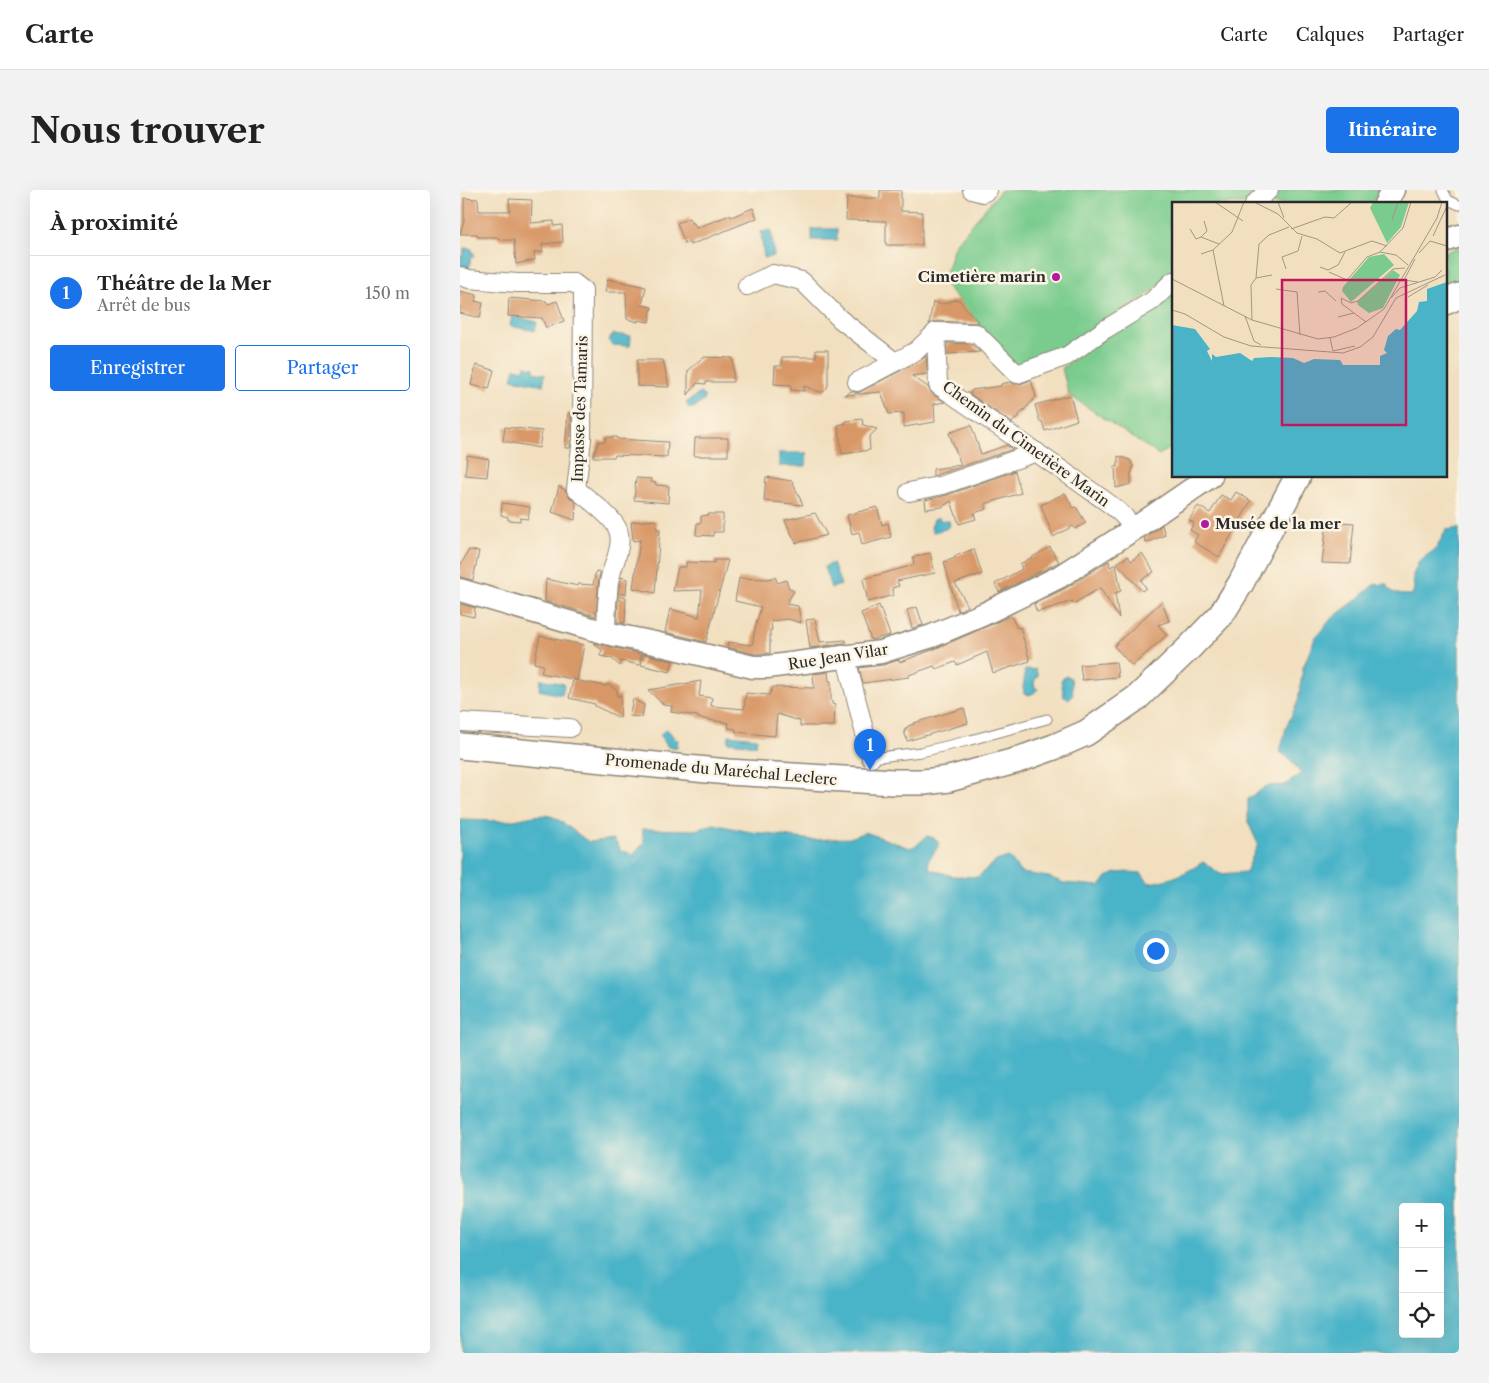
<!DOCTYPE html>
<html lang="fr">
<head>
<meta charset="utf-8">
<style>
  :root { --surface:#fff; --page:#f2f2f2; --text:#222; --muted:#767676; --line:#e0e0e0; --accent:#1a73e8 }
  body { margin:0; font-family:"Libre Caslon Text",serif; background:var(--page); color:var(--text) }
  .controls { position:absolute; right:15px; bottom:15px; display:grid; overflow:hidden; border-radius:5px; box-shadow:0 5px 20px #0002 }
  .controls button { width:45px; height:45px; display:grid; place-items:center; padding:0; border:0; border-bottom:1px solid var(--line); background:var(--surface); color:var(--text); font:25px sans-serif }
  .you { position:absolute; left:695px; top:760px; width:18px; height:18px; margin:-12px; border:4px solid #fff; border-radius:50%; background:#1a73e8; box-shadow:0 0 0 8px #1a73e833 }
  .badge { display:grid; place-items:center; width:32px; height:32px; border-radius:50%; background:var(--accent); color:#fff; font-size:16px; font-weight:700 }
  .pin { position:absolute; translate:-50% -41px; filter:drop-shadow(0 1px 2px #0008) }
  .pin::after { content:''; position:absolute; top:26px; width:18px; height:15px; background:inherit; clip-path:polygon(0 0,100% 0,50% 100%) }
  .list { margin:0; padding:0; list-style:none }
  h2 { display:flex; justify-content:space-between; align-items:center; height:65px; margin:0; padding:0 20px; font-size:21px }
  h2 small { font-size:16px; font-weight:400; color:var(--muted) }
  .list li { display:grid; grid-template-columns:32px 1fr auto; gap:15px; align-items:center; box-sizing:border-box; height:75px; padding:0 20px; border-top:1px solid var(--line) }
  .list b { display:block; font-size:19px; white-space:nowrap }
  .list p { margin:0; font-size:16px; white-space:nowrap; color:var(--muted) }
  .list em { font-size:16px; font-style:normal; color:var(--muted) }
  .actions { display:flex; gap:10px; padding:15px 20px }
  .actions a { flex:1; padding:11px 0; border:1px solid var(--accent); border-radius:5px; text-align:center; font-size:18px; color:var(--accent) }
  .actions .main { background:var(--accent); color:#fff }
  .icon { flex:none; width:28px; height:28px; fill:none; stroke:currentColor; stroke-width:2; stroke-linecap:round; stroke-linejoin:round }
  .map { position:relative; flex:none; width:999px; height:1163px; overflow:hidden; border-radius:5px }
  header { display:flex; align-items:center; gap:30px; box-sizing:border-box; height:70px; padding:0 25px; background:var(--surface); border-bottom:1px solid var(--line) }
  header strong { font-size:24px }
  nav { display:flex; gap:28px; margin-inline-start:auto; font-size:18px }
  .intro { display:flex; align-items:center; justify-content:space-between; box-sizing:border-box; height:120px; padding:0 30px }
  h1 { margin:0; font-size:35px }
  .button { padding:12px 22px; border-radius:5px; background:var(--accent); color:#fff; font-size:18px; font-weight:700 }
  main { display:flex; gap:30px; padding:0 30px }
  aside { flex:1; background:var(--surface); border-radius:5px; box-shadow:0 5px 20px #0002 }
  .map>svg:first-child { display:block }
  .green { fill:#7acc8e; stroke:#527c5c }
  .water { fill:#4ab3c8; stroke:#3a6f7a; fill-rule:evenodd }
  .building { fill:#d89766 }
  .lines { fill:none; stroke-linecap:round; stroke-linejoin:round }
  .service-casing { stroke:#8e8575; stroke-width:11 }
  .minor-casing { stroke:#8e8575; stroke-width:20 }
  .tertiary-casing { stroke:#8e8575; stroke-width:25 }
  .secondary-casing { stroke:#8e8575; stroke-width:28 }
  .service { stroke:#fff; stroke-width:9 }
  .minor { stroke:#fff; stroke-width:18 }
  .tertiary { stroke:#fff; stroke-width:22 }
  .secondary { stroke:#fff; stroke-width:25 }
  .poi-dot { fill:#b5179e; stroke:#fcf5e5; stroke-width:2 }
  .labels { text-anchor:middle; stroke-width:5; stroke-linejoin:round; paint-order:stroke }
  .poi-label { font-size:15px; font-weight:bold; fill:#2b2b2b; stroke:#fcf5e5; text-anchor:end }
  .street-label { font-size:15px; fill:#2b2b2b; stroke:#fcf5e5 }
  .inset-road { fill:none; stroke:#a29784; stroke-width:1 }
  .view { fill:#c2185b; fill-opacity:0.15; stroke:#c2185b; stroke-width:2.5 }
  .inset-edge { fill:none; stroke:#2b2b2b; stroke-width:2.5 }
</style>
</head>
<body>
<header>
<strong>Carte</strong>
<nav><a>Carte</a><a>Calques</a><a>Partager</a></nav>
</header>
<div class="intro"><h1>Nous trouver</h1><a class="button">Itinéraire</a></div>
<main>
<aside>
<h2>À proximité<small></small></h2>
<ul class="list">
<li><span class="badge">1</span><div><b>Théâtre de la Mer</b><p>Arrêt de bus</p></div><em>150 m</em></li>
</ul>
<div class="actions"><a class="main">Enregistrer</a><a>Partager</a></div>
</aside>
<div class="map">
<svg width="999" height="1163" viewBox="0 0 999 1163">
  <rect width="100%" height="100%" fill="#fcf5e5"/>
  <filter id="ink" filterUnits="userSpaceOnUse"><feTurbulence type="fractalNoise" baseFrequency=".02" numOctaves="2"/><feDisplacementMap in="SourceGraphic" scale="10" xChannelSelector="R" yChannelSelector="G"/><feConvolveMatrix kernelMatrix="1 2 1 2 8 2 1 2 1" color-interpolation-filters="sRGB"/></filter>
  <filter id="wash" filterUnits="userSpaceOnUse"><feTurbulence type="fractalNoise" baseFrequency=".0096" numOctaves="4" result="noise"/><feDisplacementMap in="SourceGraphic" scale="20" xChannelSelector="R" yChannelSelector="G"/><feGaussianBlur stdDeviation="1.12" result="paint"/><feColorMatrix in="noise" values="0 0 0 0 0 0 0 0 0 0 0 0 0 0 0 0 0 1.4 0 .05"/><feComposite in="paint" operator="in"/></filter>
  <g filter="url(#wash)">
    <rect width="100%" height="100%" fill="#f1dfbf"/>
    <g class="green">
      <polygon points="541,0 799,0 784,14 713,14 713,81 691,102 603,163 558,179 483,92 494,56"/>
      <polygon points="818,0 920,0 911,14 804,14"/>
      <polygon points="999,57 999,93 985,99 985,62"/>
      <polygon points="713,100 713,259 711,257 699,265 609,205 602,178"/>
    </g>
    <g class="water">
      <rect x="352" y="39" width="25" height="11"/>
      <polygon points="311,40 314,66 304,68 301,42"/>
      <polygon points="4,58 12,59 12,63 14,63 14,67 11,67 9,79 0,78 1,66 3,66"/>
      <polygon points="52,126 77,132 75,141 50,136"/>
      <polygon points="153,144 171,146 170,156 152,155 151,153 149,152 150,147 153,147"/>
      <polygon points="65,176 74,178 74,182 85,184 83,195 52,189 55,178 64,180"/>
      <polygon points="240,203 244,206 244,211 233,218 229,218 226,213"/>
      <polygon points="319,263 347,263 346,276 319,276"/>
      <polygon points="479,327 480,330 489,331 490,335 486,339 473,342 471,338 474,329"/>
      <path d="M 999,338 L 999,1163 L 0,1163 L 0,630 C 14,630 29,631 43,631 C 58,631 76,623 90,626 C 100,628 119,646 129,652 L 154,649 L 161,661 L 174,664 L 184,653 L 182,639 L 235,640 L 254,634 L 285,641 L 353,650 L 390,648 L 405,642 L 450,658 L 457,655 L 467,646 L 474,648 L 480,654 L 468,671 L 470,679 L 492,686 L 518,687 L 536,671 L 549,667 L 561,683 L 589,687 L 604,693 L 640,696 L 647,687 L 656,683 L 669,682 L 681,683 L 689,693 C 711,690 725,684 743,672 L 760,684 L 786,682 L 798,654 L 788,632 L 788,609 L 807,596 L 825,595 L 841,584 L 831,570 L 820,562 L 826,538 L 838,511 L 843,478 L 855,448 L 872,428 L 898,409 L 913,395 L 927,394 C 930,405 941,405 952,405 L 954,398 L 953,385 L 959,371 L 976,359 L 986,340 ZM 943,1017 L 980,1017 L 980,1144 L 943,1144 Z"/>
      <polygon points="373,373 381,395 371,398 364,377"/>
      <path d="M 568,479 L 572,480 L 575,479 L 578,485 L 574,492 L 575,498 L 578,499 C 574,504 569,506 564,504 L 563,497 L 565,485 L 564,481 Z"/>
      <polygon points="606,486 611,488 613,505 609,509 604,507 601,490"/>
      <polygon points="81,489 104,494 102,505 79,500"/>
      <polygon points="206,539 209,541 215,549 218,550 217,558 208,557 200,546"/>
      <polygon points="269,545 297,548 296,555 268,552"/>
    </g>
    <g id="blocks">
      <g class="building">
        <polygon points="420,0 441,0 441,21 462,22 462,55 426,55 426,31 386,30 387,8 420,8"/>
        <polygon points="4,8 18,9 19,21 50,21 49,9 72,10 71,33 94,31 94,36 102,35 103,52 82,54 83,62 74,62 75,70 56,74 54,50 42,50 36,47 18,47 17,44 0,44 4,31"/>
        <polygon points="293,18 297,28 230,55 229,52 225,54 217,33 229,28 232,34 234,33 236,38 270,25 271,27"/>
        <polygon points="148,89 186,97 182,115 192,117 189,132 178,130 178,132 167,129 166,102 145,102"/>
        <polygon points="0,101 17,105 15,111 23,113 20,128 0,123"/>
        <polygon points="49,108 86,111 88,114 97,111 104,131 86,138 82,128 48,126"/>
        <polygon points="498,109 519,133 476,131 469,134 473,112 482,114"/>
        <polygon points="487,153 511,154 520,162 487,164"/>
        <polygon points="356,160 368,160 368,195 367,198 363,202 360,202 344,196 344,201 331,200 331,195 314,194 315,176 322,176 322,167 356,167"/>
        <polygon points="466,166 467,184 452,186 468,197 472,204 485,212 474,214 475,232 444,237 444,223 429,224 421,202 385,205 392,201 397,203 402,201 461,170"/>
        <polygon points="243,167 273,168 273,192 246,192 246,194 237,193 228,205 228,181"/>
        <polygon points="177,170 203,170 209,197 177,196"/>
        <polygon points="16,175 34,180 29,199 11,195"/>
        <polygon points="571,190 576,207 552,233 510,204 512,200 541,196 541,194 550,192 554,194 560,194"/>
        <polygon points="610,205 617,230 585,241 582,231 580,232 575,215"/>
        <polygon points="108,223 112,223 110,258 105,258"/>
        <polygon points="402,229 403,235 417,239 409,247 410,260 382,264 378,235 386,233 386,231"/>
        <polygon points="511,235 521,264 547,255 553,259 473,286 473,279 501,275 489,243"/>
        <polygon points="45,237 82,241 79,258 43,251"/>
        <polygon points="146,247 157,247 157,249 208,252 207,267 155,265 154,267 133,267 139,251 145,252"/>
        <polygon points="235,248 268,248 268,266 234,266"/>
        <polygon points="7,265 29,269 27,287 5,285"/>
        <polygon points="658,266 670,270 673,277 671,284 671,294 656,298 655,276 658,277"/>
        <polygon points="555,281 561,303 525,314 527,319 514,323 516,329 499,334 491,311 482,317 466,319 465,310 487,305"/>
        <polygon points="306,287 332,291 343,315 304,311"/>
        <polygon points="176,288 191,289 191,292 196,293 196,295 209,296 208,313 174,310"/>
        <polygon points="99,296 106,301 109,307 116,312 115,330 92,322"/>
        <polygon points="776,302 791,311 759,367 734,352 738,345 730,340 734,333 729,330 738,316 750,323 761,305 771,310"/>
        <polygon points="605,303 613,318 616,317 626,333 615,339 613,336 593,347 581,315"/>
        <polygon points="42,313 70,317 68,329 60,328 60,331 48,330 48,327 41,325"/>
        <polygon points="417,317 422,335 428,333 431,347 402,355 399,342 392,344 387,325"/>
        <polygon points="355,323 367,345 336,353 325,330"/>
        <polygon points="248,324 263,324 263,342 253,342 253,346 236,345 237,333 241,333 241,326 248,325"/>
        <polygon points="196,330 197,339 200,339 195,403 173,398 180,350 173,351 171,332"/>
        <polygon points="867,331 894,333 890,374 862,373"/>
        <polygon points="702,335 705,345 686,353 684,348"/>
        <polygon points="590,357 599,372 539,402 535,394 562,379 560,374"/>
        <polygon points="514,359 522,384 495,393 508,416 498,421 484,372 495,368 495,366"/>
        <polygon points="9,360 19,361 13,390 0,387 0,376"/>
        <polygon points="470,363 475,383 437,391 439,396 432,398 434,405 408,412 403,389 454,375 453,367"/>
        <polygon points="682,363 694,382 681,390 686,398 682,401 657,373 668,366 671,371"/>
        <polygon points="254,370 268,370 246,452 205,442 210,419 239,427 242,400 213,401 218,377 226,377 226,372 254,373"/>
        <polygon points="649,371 650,377 656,374 661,401 655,403 659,428 640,398 613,414 613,411 577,422 574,414 606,398"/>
        <polygon points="136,381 140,382 138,397 136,426 85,411 86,389 118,396 118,394 133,395"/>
        <polygon points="161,387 167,389 166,404 158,404"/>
        <polygon points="315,387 318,393 326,390 329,398 334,401 326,414 338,416 341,433 328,429 311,431 312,440 310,440 310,463 295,464 267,457 268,452 292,455 296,434 301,417 275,411 279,388 308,389"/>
        <polygon points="158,406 166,408 165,433 157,432"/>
        <polygon points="702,411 709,431 698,435 707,445 672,476 654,456"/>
        <polygon points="0,414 15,418 14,427 0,424"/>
        <polygon points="419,415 430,445 411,450 401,423"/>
        <polygon points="457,417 463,435 452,438 447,420"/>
        <polygon points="551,426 557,438 560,437 570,471 533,483 527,462 497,475 495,472 476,479 474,476 449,485 449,487 403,493 399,478 423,475 439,470 440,472 477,458"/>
        <polygon points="355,429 360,452 386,450 386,453 350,458 346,430"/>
        <polygon points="80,446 124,455 117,490 81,483 83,475 74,473"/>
        <polygon points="133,453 181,464 179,475 161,471 160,476 151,468 140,466 142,460"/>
        <polygon points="183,464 213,471 210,482 181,475"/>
        <polygon points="656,472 658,487 622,490 620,475"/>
        <polygon points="368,482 369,491 371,491 371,511 372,511 372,514 375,515 374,536 340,536 340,531 317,524 315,546 276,542 276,539 268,538 269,533 238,528 238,526 211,522 212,516 204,515 188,500 241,491 239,506 252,508 251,516 284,519 286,503 309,505 313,497 354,498 353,484"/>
        <polygon points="113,490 146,496 147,494 157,500 157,506 161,505 160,528 135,516 135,514 109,508"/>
        <polygon points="173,509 184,515 182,527 169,526"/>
        <polygon points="504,518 508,533 447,551 444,540 446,540 446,538 448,537 448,536 454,534 454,533"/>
      </g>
    </g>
  </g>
  <g filter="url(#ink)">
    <use href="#blocks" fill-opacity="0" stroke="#8e8575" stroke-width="1"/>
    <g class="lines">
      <g class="service-casing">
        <g id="service">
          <polyline points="983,0 988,10 999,15"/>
          <polyline points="411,568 461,562 507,551 587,529"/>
        </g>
      </g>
      <g class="minor-casing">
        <g id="minor">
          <polyline points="512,0 523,3 528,0"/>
          <polyline points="794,14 809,0"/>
          <path d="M 0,86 L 9,89 L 57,93 L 114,93 L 123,100 L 122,249 L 116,299 C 128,309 145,321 154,333 C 168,350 152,374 149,392 C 147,409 146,426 146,443"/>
          <polyline points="287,96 313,84 342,91 380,129 435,172"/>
          <polyline points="397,192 456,161 476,142"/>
          <polyline points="449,302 483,295 577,262"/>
          <path d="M 674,339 C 661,318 635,305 616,290 C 570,258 524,226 478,195 L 476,142 L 516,143 L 557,184 L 607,166 L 644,140 L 692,111 L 713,91"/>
          <polyline points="386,468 411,568"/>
          <polyline points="0,532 110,538"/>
        </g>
      </g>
      <g class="tertiary-casing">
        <g id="tertiary">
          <polyline points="925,14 933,0"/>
          <polyline points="985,51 999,46"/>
          <polyline points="0,400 146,443 194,453 293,477 307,477 421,462 472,446 524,424 599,387 674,339 751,286"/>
        </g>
      </g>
      <g class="secondary-casing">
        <g id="secondary">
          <polyline points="985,112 999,106"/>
          <polyline points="0,556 268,582 433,592 464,592 489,589 555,571 594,557 626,543 648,528 678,507 729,458 761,425 781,393 838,286"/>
        </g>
      </g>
      <use href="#service" class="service"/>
      <use href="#minor" class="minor"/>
      <use href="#tertiary" class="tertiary"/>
      <use href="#secondary" class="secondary"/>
    </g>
  </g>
  <g class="poi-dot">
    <circle cx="596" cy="87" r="5"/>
    <circle cx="745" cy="334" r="5"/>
  </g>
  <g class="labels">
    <g class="poi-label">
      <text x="586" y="92">Cimetière marin</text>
      <text x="755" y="339" text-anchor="start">Musée de la mer</text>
    </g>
    <g class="street-label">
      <text transform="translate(120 219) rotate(-88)" y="5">Impasse des Tamaris</text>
      <text transform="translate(566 254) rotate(36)" y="5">Chemin du Cimetière Marin</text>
      <text transform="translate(378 467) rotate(-9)" y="5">Rue Jean Vilar</text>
      <text transform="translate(261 580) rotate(5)" y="5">Promenade du Maréchal Leclerc</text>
    </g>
  </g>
  <g transform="translate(712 12)">
    <rect width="275" height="275" fill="#f1dfbf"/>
    <path d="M 201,0 L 237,0 L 229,25 L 215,41 L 198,6 ZM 212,52 L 222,63 L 179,100 L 170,89 L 171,85 L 197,55 ZM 221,68 L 228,73 L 211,106 L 197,111 L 186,103 L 185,100 Z" fill="#7acc8e"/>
    <path d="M 275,80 L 275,275 L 0,275 L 0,123 L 23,127 L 38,147 L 35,149 L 40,159 L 40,152 L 44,155 L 68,151 L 80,159 L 82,156 L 99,155 L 121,156 L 132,161 L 142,157 L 168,158 L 171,163 L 208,163 L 208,154 L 215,151 L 212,148 L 216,134 L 224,127 L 228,128 L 245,109 L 247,100 L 255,99 L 255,87 Z" fill="#4ab3c8"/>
    <path class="inset-road" d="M 43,0 L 71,19M 106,0 L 112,16M 84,1 L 106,12 L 125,31 L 145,37 L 168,51 L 200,39 L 215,44M 220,18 L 226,0M 18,27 L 24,37 L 29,35 L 47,42M 119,27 L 153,15 L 162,16 L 180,0M 261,34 L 275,4M 29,35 L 35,29 L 32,19M 41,48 L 52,104M 208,50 L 231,26 L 239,0M 247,51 L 258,39 L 275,44M 29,52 L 41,48 L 60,30 L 72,0M 243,57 L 232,78 L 246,80M 148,65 L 156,68 L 166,63 L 173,50M 114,67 L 110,55 L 126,49 L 130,34M 157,70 L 175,78 L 195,55 L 208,50 L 224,53 L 236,63M 84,76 L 100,73M 0,77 L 80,118 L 146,137 L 162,135 L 185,126 L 212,107 L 265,16 L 270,0M 104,87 L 125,90 L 128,133M 146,90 L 153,89 L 164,99M 236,95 L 256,83M 219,96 L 228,86 L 263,75 L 270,68M 0,108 L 13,112 L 52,135 L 79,144 L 171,151 L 188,145 L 201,135 L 224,96 L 273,73M 73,114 L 82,139 L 89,143M 166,115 L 182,111M 80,118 L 79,83 L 84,76 L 87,42 L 97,33 L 117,25M 194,120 L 170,102 L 169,96 L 179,101 L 186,99 L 221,67 L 233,66M 158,136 L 161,149 L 183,144"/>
    <path class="view" d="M 110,78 L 234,78 L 234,223 L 110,223 Z"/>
    <rect width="275" height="275" class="inset-edge"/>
  </g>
</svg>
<div class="controls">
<button>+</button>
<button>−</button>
<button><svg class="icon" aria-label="locate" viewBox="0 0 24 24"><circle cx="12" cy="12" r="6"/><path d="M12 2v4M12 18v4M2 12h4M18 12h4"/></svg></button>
</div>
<div class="you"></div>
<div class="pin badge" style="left:410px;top:580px">1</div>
</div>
</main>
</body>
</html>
